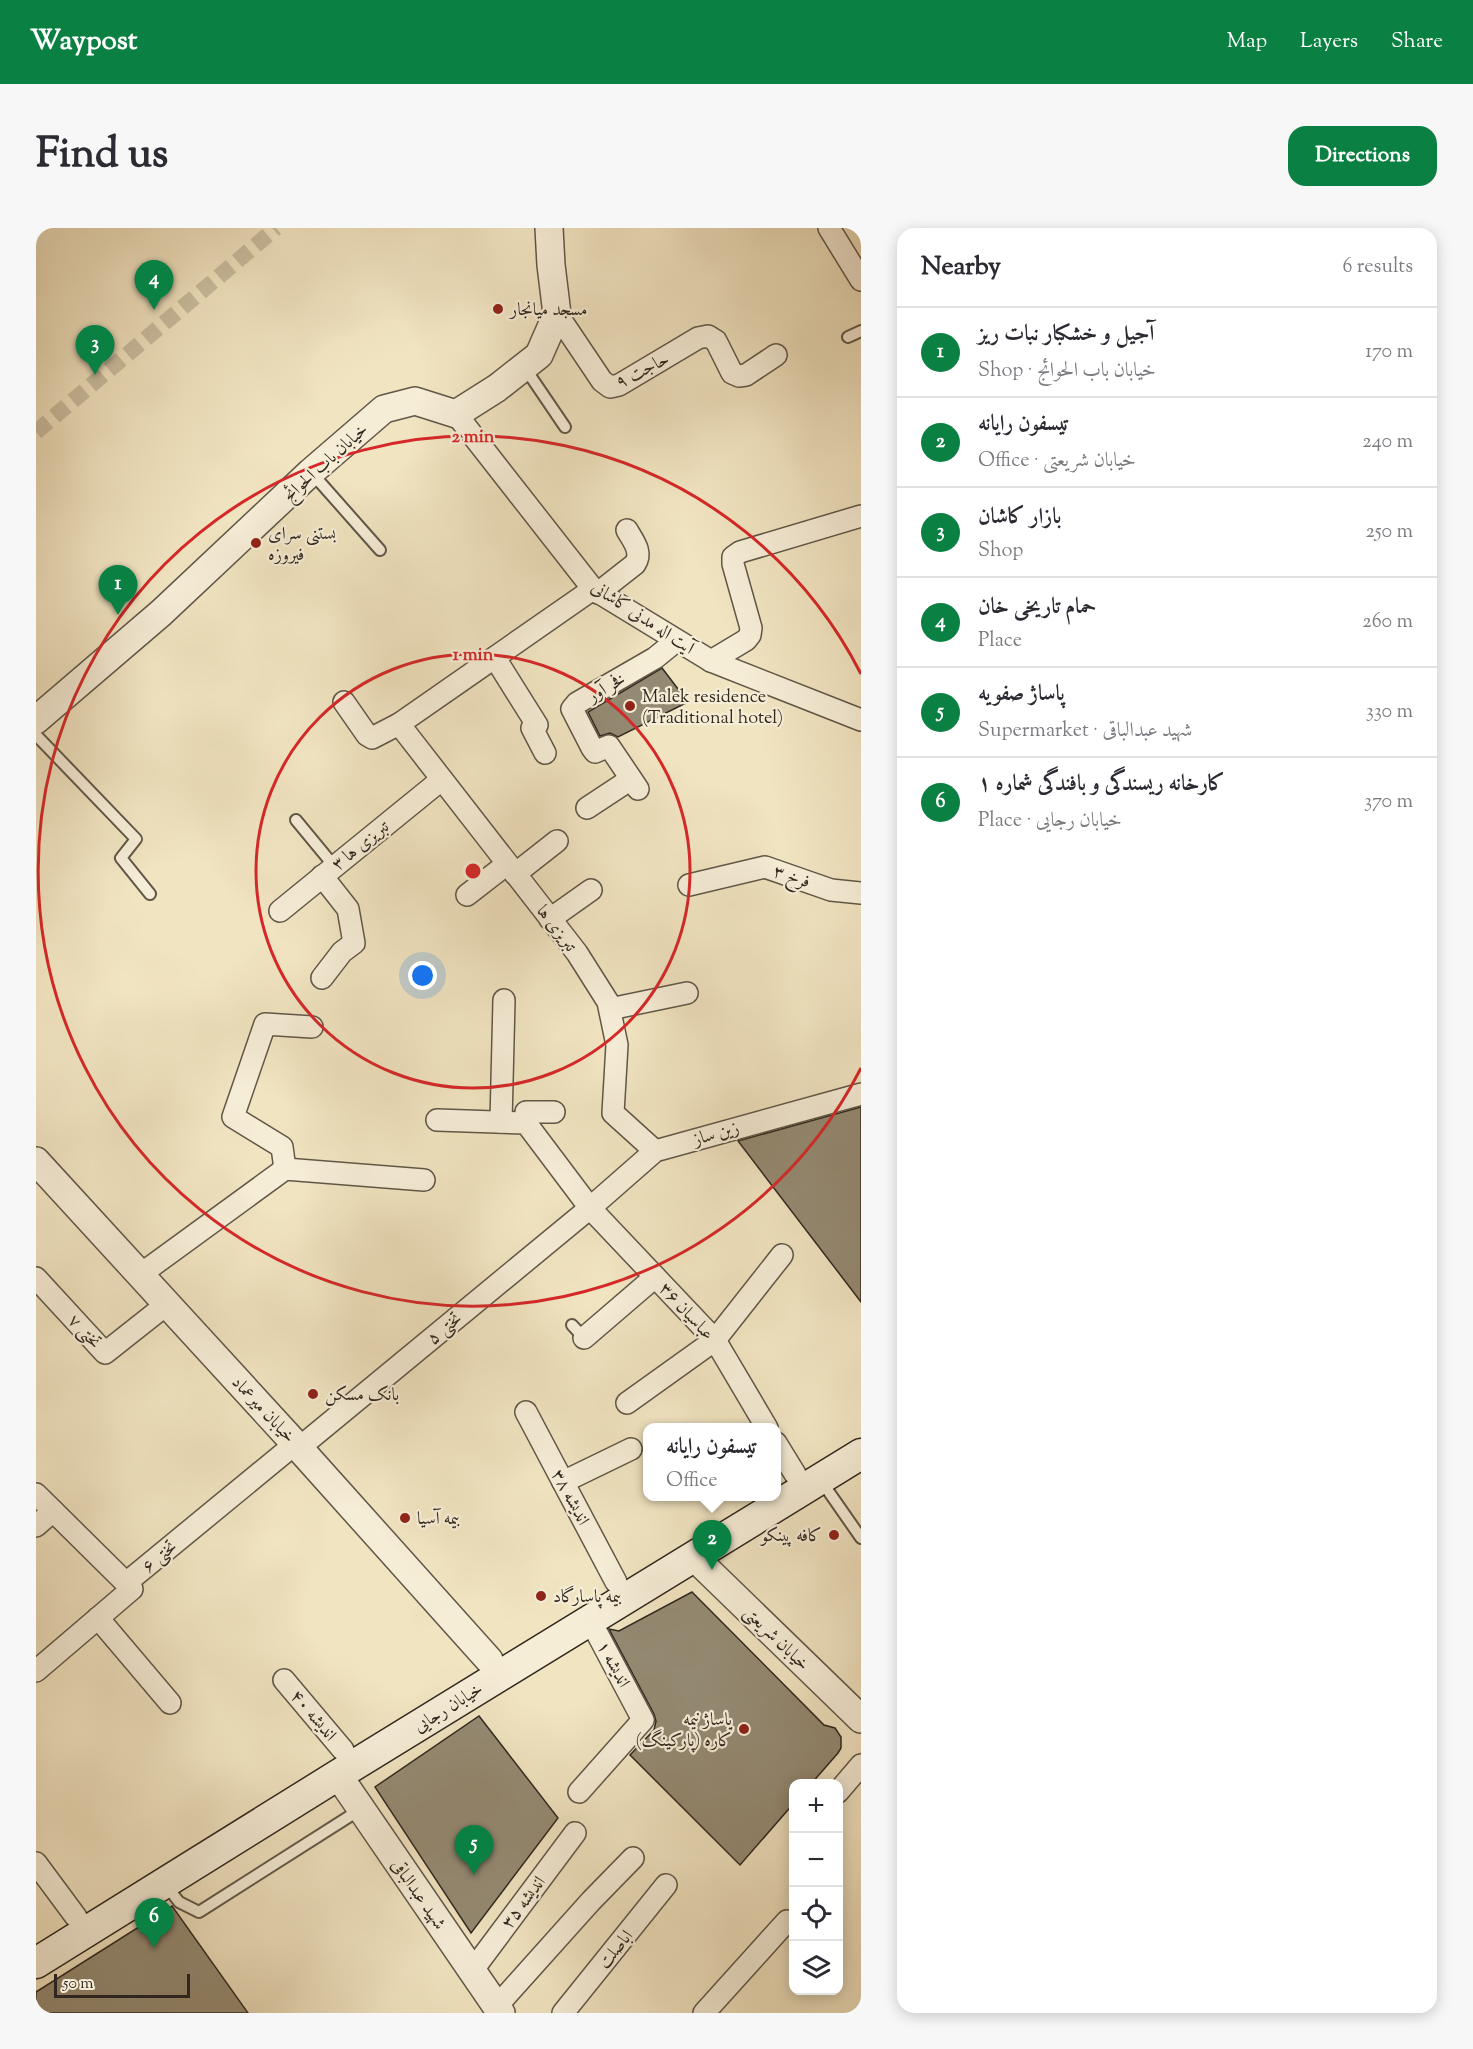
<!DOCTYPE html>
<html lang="en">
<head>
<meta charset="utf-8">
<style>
  :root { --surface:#fff; --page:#f7f7f7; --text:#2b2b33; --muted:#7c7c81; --line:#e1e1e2; --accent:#0b8043 }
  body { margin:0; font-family:"Sorts Mill Goudy",Amiri,serif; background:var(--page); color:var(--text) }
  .controls { position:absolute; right:18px; bottom:18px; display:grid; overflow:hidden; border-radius:12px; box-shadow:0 3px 15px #0003 }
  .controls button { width:54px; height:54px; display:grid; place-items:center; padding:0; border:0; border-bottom:2px solid var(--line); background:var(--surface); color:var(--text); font:30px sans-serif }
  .scale { position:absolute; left:18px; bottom:15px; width:136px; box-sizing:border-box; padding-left:6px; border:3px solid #30281f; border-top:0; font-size:16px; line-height:21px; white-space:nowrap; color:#30281f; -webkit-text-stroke:4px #f6edd7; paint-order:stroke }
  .you { position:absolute; left:387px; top:748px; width:21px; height:21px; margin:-15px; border:4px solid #fff; border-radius:50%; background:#1a73e8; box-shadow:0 0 0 9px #1a73e833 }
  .badge { display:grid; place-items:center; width:39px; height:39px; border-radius:50%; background:var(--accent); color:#fff; font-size:20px; font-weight:700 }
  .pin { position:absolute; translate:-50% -50px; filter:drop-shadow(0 2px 3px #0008) }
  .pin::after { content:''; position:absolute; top:32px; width:21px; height:18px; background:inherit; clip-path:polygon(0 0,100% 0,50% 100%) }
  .popup { position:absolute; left:607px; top:1195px; width:138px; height:78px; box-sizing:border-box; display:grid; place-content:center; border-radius:12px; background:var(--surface); filter:drop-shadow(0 2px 4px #0005); font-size:20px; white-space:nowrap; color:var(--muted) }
  .popup b { font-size:22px; color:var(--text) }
  .popup::after { content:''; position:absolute; left:50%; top:100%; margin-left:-12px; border:12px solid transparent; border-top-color:var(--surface) }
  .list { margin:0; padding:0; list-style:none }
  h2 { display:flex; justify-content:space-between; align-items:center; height:78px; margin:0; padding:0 24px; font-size:26px }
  h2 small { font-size:20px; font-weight:400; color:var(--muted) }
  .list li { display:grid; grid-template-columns:39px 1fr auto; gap:18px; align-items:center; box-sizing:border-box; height:90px; padding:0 24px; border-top:2px solid var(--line) }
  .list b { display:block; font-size:22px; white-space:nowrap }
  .list p { margin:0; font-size:20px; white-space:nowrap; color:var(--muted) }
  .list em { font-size:20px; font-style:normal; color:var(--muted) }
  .icon { flex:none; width:33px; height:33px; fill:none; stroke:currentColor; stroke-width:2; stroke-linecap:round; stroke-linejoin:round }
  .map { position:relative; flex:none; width:825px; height:1785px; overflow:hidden; border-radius:18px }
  header { display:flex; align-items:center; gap:36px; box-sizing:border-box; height:84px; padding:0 30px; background:var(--accent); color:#fff }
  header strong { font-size:28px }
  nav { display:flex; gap:33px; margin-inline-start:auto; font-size:21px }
  .intro { display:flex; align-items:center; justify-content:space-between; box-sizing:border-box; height:144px; padding:0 36px }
  h1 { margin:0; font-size:42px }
  .button { padding:15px 27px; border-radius:18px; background:var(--accent); color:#fff; font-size:21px; font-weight:700 }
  main { display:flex; gap:36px; padding:0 36px }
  aside { flex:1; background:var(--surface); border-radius:18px; box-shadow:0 3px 15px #0003 }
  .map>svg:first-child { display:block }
  .building { fill:#948a73; stroke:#30281f; stroke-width:1.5 }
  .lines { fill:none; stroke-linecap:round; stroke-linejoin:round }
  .pedestrian-tunnel { stroke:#cabea1; stroke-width:16; stroke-dasharray:16 8; stroke-linecap:butt }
  .service-casing { stroke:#605748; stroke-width:14 }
  .minor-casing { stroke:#605748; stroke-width:24 }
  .tertiary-casing { stroke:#605748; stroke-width:30 }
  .secondary-casing { stroke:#30281f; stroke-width:33 }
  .service { stroke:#f6edd7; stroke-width:10 }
  .minor { stroke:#f6edd7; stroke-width:21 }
  .tertiary { stroke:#f6edd7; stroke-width:27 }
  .secondary { stroke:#f6edd7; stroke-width:30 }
  .ring { fill:none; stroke:#d62828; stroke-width:3 }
  .poi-dot { fill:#8f2418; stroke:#f6edd7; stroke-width:2 }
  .labels { text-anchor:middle; stroke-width:4.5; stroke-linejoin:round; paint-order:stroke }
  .poi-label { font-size:18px; fill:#30281f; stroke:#f6edd7; text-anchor:start }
  .street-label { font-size:18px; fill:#30281f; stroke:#f6edd7 }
  .centre { fill:#d62828; stroke:#f6edd7; stroke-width:3 }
  .ring-label { font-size:18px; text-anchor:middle; font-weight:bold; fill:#d62828; stroke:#f6edd7; stroke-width:4.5; stroke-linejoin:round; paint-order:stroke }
</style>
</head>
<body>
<header>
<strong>Waypost</strong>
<nav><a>Map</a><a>Layers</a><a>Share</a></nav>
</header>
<div class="intro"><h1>Find us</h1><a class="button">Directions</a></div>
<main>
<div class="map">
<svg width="825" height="1785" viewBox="0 0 825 1785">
  <rect width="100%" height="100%" fill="#f1e4c1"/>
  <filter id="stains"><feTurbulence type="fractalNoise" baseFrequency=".00333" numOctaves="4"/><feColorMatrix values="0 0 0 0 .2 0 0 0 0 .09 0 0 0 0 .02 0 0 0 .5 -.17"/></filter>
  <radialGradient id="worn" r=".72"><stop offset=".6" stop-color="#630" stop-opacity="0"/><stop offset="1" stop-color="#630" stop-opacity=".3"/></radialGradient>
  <g class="building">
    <polygon points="626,440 652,474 582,509 574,505 564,508 552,484"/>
    <polygon points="825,879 825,1074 702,913"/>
    <polygon points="656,1364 788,1497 799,1500 805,1509 805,1520 802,1525 775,1556 758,1556 758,1575 704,1637 594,1527 618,1502 620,1493 618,1486 573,1401 583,1403"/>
    <polygon points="443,1488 522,1590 435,1705 339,1559"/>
    <polygon points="136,1678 212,1785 0,1785 0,1764"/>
  </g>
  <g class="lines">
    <polyline class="pedestrian-tunnel" points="0,204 240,0"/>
    <g class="service-casing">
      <g id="service">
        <polyline points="812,109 825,103"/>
        <polyline points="489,140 529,199"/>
        <polyline points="275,244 344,322"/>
        <polyline points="0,507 100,611 85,630 114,666"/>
        <polyline points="260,592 298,638"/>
        <polyline points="536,1097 548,1110"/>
        <polyline points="786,1254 825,1310"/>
        <polyline points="129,1656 143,1674 163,1684 325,1581"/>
      </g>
    </g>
    <g class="minor-casing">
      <g id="minor">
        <polyline points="793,0 825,52"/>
        <polyline points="521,86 566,153 574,159 583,157 662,110 672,108 680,113 696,145 703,148 710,147 740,127"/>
        <polyline points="420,186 557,361 675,433 825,492"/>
        <path d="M 562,365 L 599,336 C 607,324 597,313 591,302"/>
        <polyline points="459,430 501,497 496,500 509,525"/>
        <polyline points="675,433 710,412 714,407 715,400 697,336 697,329 704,324 825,288"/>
        <polyline points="308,474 331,507 336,510 363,496 557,361"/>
        <polyline points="363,496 541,725 572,774 581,817 577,885 619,923"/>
        <polyline points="602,561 573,518 559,524 556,520 536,481 541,475 619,430 640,413"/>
        <polyline points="551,580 595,551"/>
        <polyline points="479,646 521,613"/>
        <polyline points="653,657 729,639 795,662 825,665"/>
        <polyline points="431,667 471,636"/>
        <polyline points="244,683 405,552"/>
        <polyline points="514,691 555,662"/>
        <polyline points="286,750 306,724 318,715 312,681 286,648"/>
        <polyline points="574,781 651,765"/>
        <polyline points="401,892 490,895 554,980 679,1112 731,1200"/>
        <polyline points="465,894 468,772"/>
        <polyline points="490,895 490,884 518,884"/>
        <polyline points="249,941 246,919 197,889 229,796 276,799"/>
        <polyline points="105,1046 249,941 388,952"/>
        <polyline points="0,1050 69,1125 131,1076"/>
        <polyline points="548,1110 619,1049"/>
        <polyline points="591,1175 679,1112 746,1027"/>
        <polyline points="490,1184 580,1354"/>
        <polyline points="740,1215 759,1246"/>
        <polyline points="263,1220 554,980 619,923 825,866"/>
        <polyline points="527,1254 595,1221"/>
        <polyline points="0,1266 90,1355"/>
        <polyline points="0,1298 17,1283"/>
        <polyline points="62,1390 134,1475"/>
        <polyline points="0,1443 96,1361 90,1355 259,1216"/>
        <polyline points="248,1452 307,1522"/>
        <polyline points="543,1564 607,1492 554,1392"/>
        <polyline points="802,1564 825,1537"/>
        <polyline points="0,1635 40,1689"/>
        <polyline points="436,1743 539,1605"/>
        <polyline points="460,1779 555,1673 597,1630"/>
        <polyline points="527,1785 630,1657"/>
        <polyline points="668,1785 751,1693"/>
      </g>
    </g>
    <g class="tertiary-casing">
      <g id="tertiary">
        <polyline points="0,492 125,385 275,244 348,181 379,173 420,186 461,160 503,127 521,86 515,37 513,0"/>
        <polyline points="0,933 263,1220 453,1432"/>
        <polyline points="658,1329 825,1491"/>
        <polyline points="302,1547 465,1785"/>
      </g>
    </g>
    <g class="secondary-casing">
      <polyline id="secondary" points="0,1735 302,1547 825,1226"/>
    </g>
    <use href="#service" class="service"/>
    <use href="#minor" class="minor"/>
    <use href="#tertiary" class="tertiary"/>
    <use href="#secondary" class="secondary"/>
  </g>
  <g class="ring">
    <circle cx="437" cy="643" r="217"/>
    <path d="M825 840A435 435 0 1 1 825 446"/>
  </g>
  <g class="poi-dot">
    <circle cx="462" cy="81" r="6"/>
    <circle cx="220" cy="315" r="6"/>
    <circle cx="594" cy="478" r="6"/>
    <circle cx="277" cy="1166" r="6"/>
    <circle cx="369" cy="1290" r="6"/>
    <circle cx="798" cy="1307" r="6"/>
    <circle cx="505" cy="1368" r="6"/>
    <circle cx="708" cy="1501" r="6"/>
  </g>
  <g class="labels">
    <g class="poi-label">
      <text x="474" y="87">مسجد میانجار</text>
      <text x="232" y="311">بستنی سرای<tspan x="232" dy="21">فیروزه</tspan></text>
      <text x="606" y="474">Malek residence<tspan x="606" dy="21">(Traditional hotel)</tspan></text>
      <text x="289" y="1172">بانک مسکن</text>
      <text x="381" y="1296">بیمه آسیا</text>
      <text x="786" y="1313" text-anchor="end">کافه پینکو</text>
      <text x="517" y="1374">بیمه پاسارگاد</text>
      <text x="696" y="1497" text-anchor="end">پاساژ نیمه<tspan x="696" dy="21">کاره (پارکینگ)</tspan></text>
    </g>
    <g class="street-label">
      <text transform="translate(606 142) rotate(-27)" y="6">حاجت ۹</text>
      <text transform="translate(289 234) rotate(-42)" y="6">خیابان باب الحوائج</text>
      <text transform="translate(607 389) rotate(33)" y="6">آیت اله مدنی کاشانی</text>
      <text transform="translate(570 459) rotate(-30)" y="6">فخر آور</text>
      <text transform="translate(324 617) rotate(-39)" y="6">تبریزی ها ۳</text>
      <text transform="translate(756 648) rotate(19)" y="6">فرخ ۳</text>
      <text transform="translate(521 700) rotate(52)" y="6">تبریزی ها</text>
      <text transform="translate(680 905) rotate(-16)" y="6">زین ساز</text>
      <text transform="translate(651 1083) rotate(47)" y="6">عباسیان ۳۶</text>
      <text transform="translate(408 1100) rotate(-40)" y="6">تختی ۵</text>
      <text transform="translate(49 1103) rotate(47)" y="6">تختی ۷</text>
      <text transform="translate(228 1181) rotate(47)" y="6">خیابان میرعماد</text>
      <text transform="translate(535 1269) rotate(62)" y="6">اندیشه ۳۸</text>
      <text transform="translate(123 1328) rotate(-40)" y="6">تختی ۶</text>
      <text transform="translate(741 1410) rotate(44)" y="6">خیابان شریعتی</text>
      <text transform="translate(578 1436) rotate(62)" y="6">اندیشه ۱</text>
      <text transform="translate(412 1479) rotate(-32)" y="6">خیابان رجایی</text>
      <text transform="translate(278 1487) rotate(50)" y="6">اندیشه ۴۰</text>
      <text transform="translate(383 1666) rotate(55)" y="6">شهید عبدالباقی</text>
      <text transform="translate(487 1674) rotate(-53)" y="6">اندیشه ۳۵</text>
      <text transform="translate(579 1721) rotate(-51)" y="6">اباصلت</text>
    </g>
  </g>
  <circle cx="437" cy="643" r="9" class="centre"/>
  <g class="ring-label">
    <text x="437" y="214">2 min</text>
    <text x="437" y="432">1 min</text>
  </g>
  <rect width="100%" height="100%" filter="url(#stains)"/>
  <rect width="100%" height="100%" fill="url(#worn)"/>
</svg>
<div class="controls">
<button>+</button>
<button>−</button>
<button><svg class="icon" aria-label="locate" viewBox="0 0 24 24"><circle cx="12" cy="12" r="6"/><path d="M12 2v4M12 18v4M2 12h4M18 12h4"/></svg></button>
<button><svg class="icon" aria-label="layers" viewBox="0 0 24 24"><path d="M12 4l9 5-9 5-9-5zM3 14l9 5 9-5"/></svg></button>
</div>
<div class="scale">50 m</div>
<div class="you"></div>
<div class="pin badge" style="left:82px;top:387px">1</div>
<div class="pin badge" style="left:676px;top:1342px">2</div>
<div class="popup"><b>تیسفون رایانه</b>Office</div>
<div class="pin badge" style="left:59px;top:147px">3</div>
<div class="pin badge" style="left:118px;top:82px">4</div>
<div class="pin badge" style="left:438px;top:1647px">5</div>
<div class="pin badge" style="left:118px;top:1720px">6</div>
</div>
<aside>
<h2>Nearby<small>6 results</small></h2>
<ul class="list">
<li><span class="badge">1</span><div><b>آجیل و خشکبار نبات ریز</b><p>Shop · خیابان باب الحوائج</p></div><em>170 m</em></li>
<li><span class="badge">2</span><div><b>تیسفون رایانه</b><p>Office · خیابان شریعتی</p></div><em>240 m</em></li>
<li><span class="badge">3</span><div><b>بازار کاشان</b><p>Shop</p></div><em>250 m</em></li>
<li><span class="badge">4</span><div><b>حمام تاریخی خان</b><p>Place</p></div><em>260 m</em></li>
<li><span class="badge">5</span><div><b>پاساژ صفویه</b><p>Supermarket · شهید عبدالباقی</p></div><em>330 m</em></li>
<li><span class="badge">6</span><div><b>کارخانه ریسندگی و بافندگی شماره ۱</b><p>Place · خیابان رجایی</p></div><em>370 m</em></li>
</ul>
</aside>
</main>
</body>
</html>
